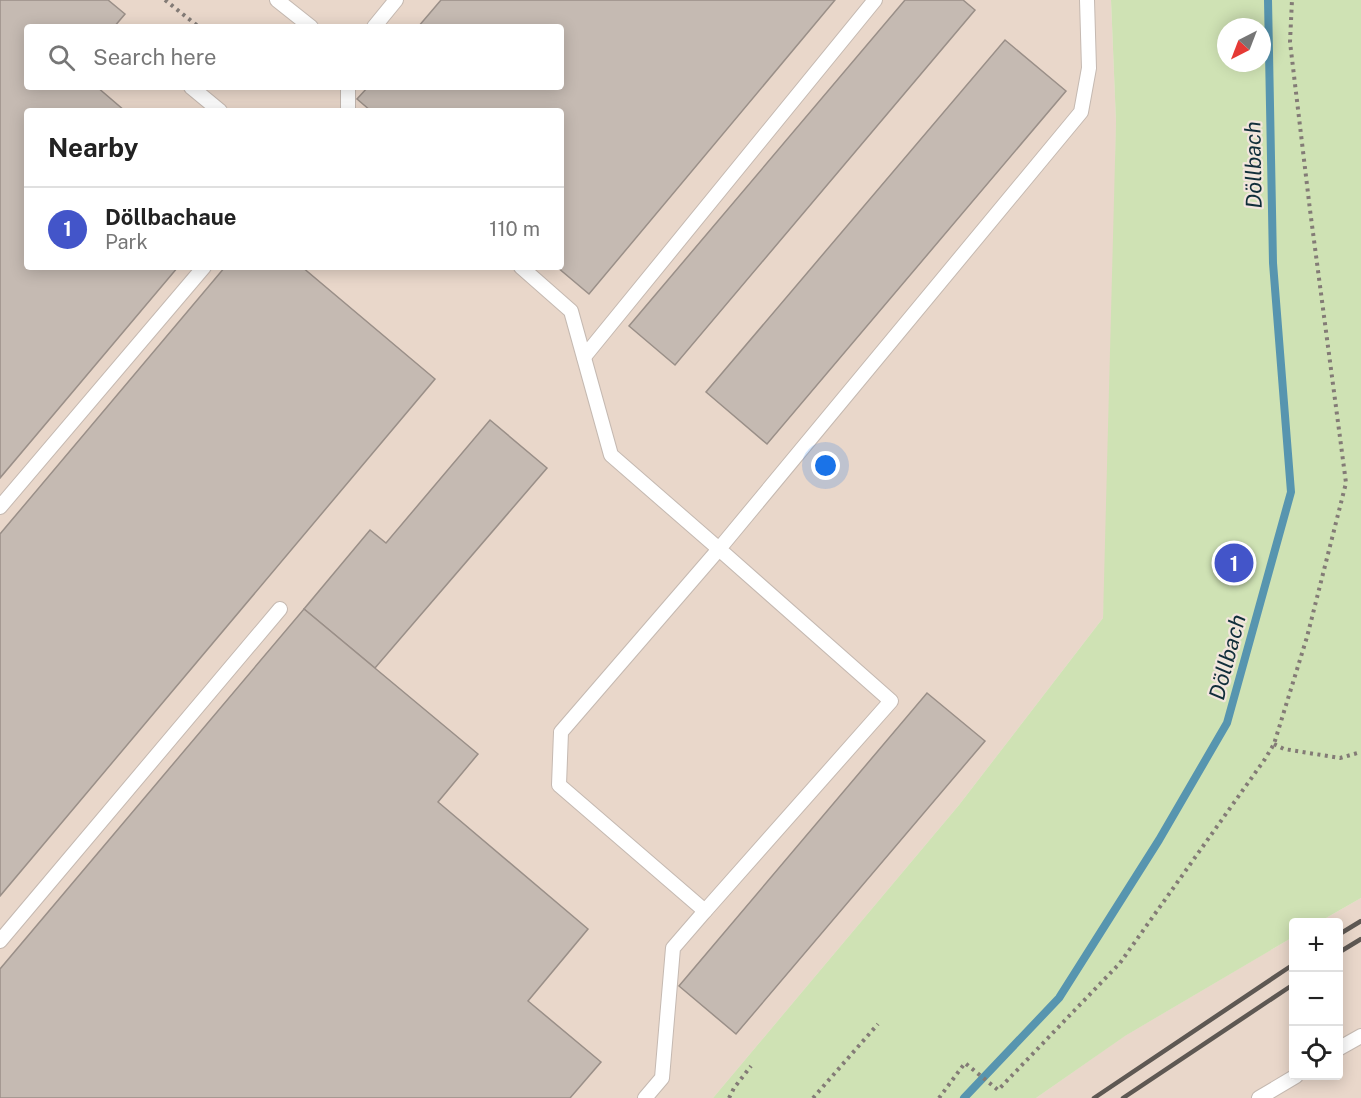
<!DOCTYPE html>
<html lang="en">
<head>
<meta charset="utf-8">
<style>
  :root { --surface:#fff; --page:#f2f2f2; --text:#222; --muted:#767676; --line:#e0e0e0; --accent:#4355c9 }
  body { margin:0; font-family:"Public Sans",sans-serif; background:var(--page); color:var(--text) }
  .controls { position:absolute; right:18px; bottom:18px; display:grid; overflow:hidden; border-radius:6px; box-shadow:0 3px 15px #0003 }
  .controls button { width:54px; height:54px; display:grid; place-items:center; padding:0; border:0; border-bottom:2px solid var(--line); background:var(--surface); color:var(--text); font:30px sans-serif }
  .compass { position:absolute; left:1217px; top:18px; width:54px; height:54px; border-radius:50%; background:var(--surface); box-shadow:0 3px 15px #0003; rotate:222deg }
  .you { position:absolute; left:826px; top:466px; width:21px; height:21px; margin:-15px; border:4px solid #fff; border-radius:50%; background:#1a73e8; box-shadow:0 0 0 9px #1a73e833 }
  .badge { display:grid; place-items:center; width:39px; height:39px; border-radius:50%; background:var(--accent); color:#fff; font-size:20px; font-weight:700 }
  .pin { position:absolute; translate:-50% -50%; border:3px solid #fff; box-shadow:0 2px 6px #0006 }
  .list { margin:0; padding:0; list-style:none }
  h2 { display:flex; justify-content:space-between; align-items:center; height:78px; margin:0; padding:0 24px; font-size:26px }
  h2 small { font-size:20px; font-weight:400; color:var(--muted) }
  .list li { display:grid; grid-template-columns:39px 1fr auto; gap:18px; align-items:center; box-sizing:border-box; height:84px; padding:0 24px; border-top:2px solid var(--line) }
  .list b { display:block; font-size:22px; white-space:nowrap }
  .list p { margin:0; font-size:20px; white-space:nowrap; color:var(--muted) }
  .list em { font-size:20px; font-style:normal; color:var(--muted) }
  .icon { flex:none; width:33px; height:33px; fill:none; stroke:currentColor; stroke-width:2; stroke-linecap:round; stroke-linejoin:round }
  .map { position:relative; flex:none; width:1361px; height:1098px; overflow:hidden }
  .search { position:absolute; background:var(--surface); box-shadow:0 3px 15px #0003; left:24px; top:24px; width:540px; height:66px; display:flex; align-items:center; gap:15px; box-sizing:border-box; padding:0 21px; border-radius:6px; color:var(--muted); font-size:22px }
  .panel { position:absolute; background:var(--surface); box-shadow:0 3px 15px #0003; left:24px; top:108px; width:540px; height:162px; border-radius:6px }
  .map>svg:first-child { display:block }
  .built { fill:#e9d7ca; fill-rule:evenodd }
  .green { fill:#cfe2b4; fill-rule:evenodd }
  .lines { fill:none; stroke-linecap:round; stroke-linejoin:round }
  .stream { stroke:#5795af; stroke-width:8 }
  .building { fill:#c5bab2; stroke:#9a8f88; stroke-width:1.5 }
  .service-casing { stroke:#c5b9b1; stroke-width:16 }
  .path { stroke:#837b76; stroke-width:4; stroke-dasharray:3 4.5; stroke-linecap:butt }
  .service { stroke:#fff; stroke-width:14 }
  .rail { stroke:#5e5853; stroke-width:4.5 }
  .labels { text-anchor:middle; stroke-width:4.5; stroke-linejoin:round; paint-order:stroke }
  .water-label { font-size:22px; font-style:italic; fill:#102e3a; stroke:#f2e6dd }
</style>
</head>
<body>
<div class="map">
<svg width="1361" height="1098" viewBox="0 0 1361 1098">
  <rect width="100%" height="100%" fill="#f2e6dd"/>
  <g class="built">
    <path d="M 0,0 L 1111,0 L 1116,122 L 1110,508 L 1103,618 L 959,805 L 713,1098 L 0,1098 ZM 27,27 L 561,27 L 561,87 L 27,87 ZM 27,111 L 561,111 L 561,267 L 27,267 Z"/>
    <polygon points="1361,898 1361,1098 1036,1098 1123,1037 1293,937 1294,1076 1338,1076 1338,922 1319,922"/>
  </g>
  <path class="green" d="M 1111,0 L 1361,0 L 1361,898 L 1319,922 L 1294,922 L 1293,937 L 1125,1036 L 1036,1098 L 713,1098 L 959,805 L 1103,618 L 1116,122 ZM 1226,27 L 1262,27 L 1262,63 L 1226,63 Z"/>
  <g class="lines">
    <polyline class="stream" points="964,1098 1059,998 1159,840 1227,723 1291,492 1273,263 1268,0"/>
  </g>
  <g class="building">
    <polygon points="0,0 108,0 125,14 114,27 27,27 27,87 97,87 125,111 27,111 27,267 178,267 0,478"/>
    <polygon points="441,0 835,0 589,294 557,267 561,267 561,111 371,111 357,99 368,87 561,87 561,27 418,27"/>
    <polygon points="905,0 963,0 975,10 675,365 629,326"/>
    <polygon points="1005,40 1066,91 767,444 706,392"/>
    <polygon points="225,267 302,267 435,379 0,896 0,534"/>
    <polygon points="490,420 547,468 375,668 304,609 370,530 386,543"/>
    <polygon points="304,609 478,754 438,802 588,929 528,1001 601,1062 570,1098 0,1098 0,969"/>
    <polygon points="927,693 985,741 736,1034 679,986"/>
  </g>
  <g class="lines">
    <g class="service-casing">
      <g id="service">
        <polyline points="277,0 311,27"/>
        <polyline points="374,27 396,0"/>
        <polyline points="191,87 220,111"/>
        <polyline points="348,87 348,111"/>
        <polyline points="521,267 571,311 611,455 719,549 561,732 559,785 705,911 673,948 662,1078 645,1098"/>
        <polyline points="584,357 875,0"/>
        <polyline points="0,507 204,267"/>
        <polyline points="705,911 891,701 719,549 1081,112 1089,68 1087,0"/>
        <polyline points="0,941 280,609"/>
        <polyline points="1338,1049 1361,1036"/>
        <polyline points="1259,1098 1296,1076"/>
      </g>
    </g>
    <g class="path">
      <polyline points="165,0 199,27"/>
      <polyline points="1274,744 1284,749 1340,758 1361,752"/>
      <polyline points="729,1098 734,1088 751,1066"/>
      <polyline points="813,1098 878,1024"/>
      <polyline points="939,1098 965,1063 998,1090 1120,963 1265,759 1274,744 1307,637 1346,483 1310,210 1290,42 1292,0"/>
    </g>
    <use href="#service" class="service"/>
    <g class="rail">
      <polyline points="1338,935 1361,921"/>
      <polyline points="1338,953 1361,939"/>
      <polyline points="1094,1098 1294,964"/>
      <polyline points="1123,1098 1294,984"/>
    </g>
  </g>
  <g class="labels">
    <g class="water-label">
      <text transform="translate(1253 165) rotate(-91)" y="8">Döllbach</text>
      <text transform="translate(1227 657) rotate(-75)" y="8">Döllbach</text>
    </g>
  </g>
</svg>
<div class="controls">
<button>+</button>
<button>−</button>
<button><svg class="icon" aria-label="locate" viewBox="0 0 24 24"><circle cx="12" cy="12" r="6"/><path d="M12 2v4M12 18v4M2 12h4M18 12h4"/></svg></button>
</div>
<svg class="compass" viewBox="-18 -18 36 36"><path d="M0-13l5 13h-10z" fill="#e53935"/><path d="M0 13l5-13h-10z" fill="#767676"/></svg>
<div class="you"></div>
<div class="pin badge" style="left:1234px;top:563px">1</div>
<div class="search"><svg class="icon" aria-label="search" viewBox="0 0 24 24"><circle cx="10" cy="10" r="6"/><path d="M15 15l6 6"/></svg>Search here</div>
<section class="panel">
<h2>Nearby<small></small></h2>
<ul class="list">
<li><span class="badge">1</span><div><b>Döllbachaue</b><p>Park</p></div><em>110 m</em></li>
</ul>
</section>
</div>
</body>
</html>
